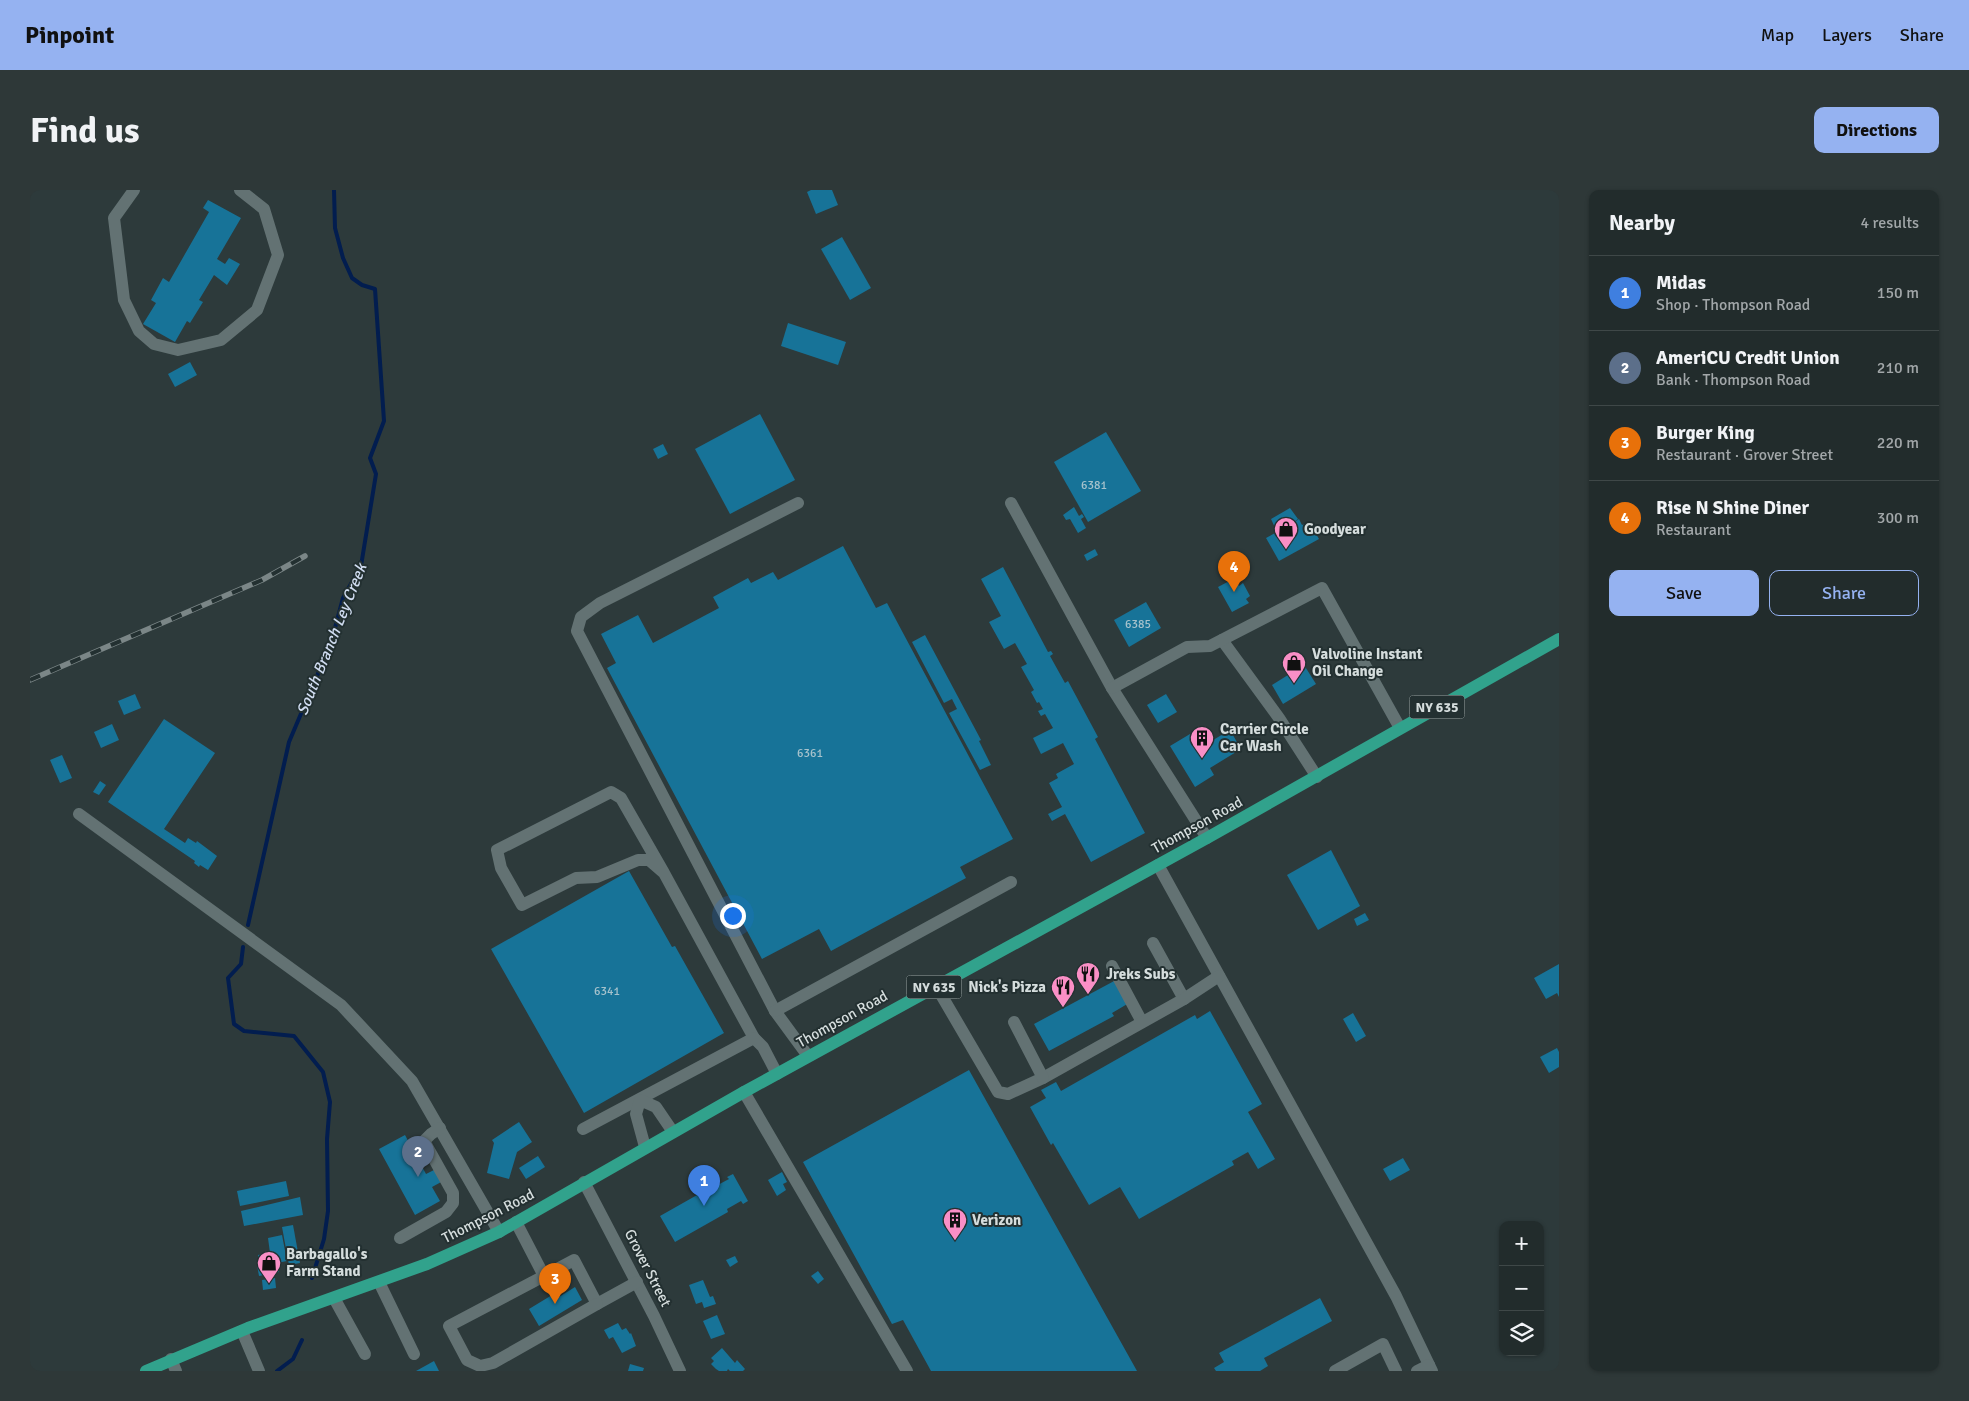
<!DOCTYPE html>
<html lang="en">
<head>
<meta charset="utf-8">
<style>
  :root { --surface:#222c2c; --page:#2e3838; --text:#f1f3f6; --muted:#a2a7a9; --line:#3f4848; --accent:#95b2f1 }
  body { margin:0; font-family:Signika,sans-serif; background:var(--page); color:var(--text) }
  .controls { position:absolute; right:15px; bottom:15px; display:grid; overflow:hidden; border-radius:10px; box-shadow:0 1px 4px #0004 }
  .controls button { width:45px; height:45px; display:grid; place-items:center; padding:0; border:0; border-bottom:1px solid var(--line); background:var(--surface); color:var(--text); font:25px sans-serif }
  .you { position:absolute; left:702px; top:725px; width:18px; height:18px; margin:-12px; border:4px solid #fff; border-radius:50%; background:#1a73e8; box-shadow:0 0 0 8px #1a73e833 }
  .badge { display:grid; place-items:center; width:32px; height:32px; border-radius:50%; background:var(--accent); color:#fff; font-size:16px; font-weight:700 }
  .pin { position:absolute; translate:-50% -41px; filter:drop-shadow(0 1px 2px #0008) }
  .pin::after { content:''; position:absolute; top:26px; width:18px; height:15px; background:inherit; clip-path:polygon(0 0,100% 0,50% 100%) }
  .list { margin:0; padding:0; list-style:none }
  h2 { display:flex; justify-content:space-between; align-items:center; height:65px; margin:0; padding:0 20px; font-size:21px }
  h2 small { font-size:16px; font-weight:400; color:var(--muted) }
  .list li { display:grid; grid-template-columns:32px 1fr auto; gap:15px; align-items:center; box-sizing:border-box; height:75px; padding:0 20px; border-top:1px solid var(--line) }
  .list b { display:block; font-size:19px; white-space:nowrap }
  .list p { margin:0; font-size:16px; white-space:nowrap; color:var(--muted) }
  .list em { font-size:16px; font-style:normal; color:var(--muted) }
  .actions { display:flex; gap:10px; padding:15px 20px }
  .actions a { flex:1; padding:11px 0; border:1px solid var(--accent); border-radius:10px; text-align:center; font-size:18px; color:var(--accent) }
  .actions .main { background:var(--accent); color:#111 }
  .icon { flex:none; width:28px; height:28px; fill:none; stroke:currentColor; stroke-width:2; stroke-linecap:round; stroke-linejoin:round }
  .map { position:relative; flex:none; width:1529px; height:1181px; overflow:hidden; border-radius:10px }
  header { display:flex; align-items:center; gap:30px; box-sizing:border-box; height:70px; padding:0 25px; background:var(--accent); color:#111 }
  header strong { font-size:24px }
  nav { display:flex; gap:28px; margin-inline-start:auto; font-size:18px }
  .intro { display:flex; align-items:center; justify-content:space-between; box-sizing:border-box; height:120px; padding:0 30px }
  h1 { margin:0; font-size:35px }
  .button { padding:12px 22px; border-radius:10px; background:var(--accent); color:#111; font-size:18px; font-weight:700 }
  main { display:flex; gap:30px; padding:0 30px }
  aside { flex:1; background:var(--surface); border-radius:10px; box-shadow:0 1px 4px #0004 }
  .map>svg:first-child { display:block }
  .lines { fill:none; stroke-linecap:round; stroke-linejoin:round }
  .stream { stroke:#021d4f; stroke-width:4 }
  .building { fill:#177398 }
  .minor { stroke:#637273; stroke-width:12 }
  .major { stroke:#31a28c; stroke-width:12 }
  .rail-casing { stroke:#7b8687; stroke-width:5.5 }
  .rail { stroke:#233031; stroke-width:4; stroke-dasharray:11; stroke-linecap:butt }
  .labels { text-anchor:middle; stroke-width:4; stroke-linejoin:round; paint-order:stroke }
  .number-label { font-size:12px; fill:#a6c2cc }
  .shield { fill:#233031; stroke:#a0a9a9; stroke-width:1 }
  .shield-label { font-size:14px; font-weight:bold; fill:#d5dddd }
  .poi-label { font-size:15px; font-weight:bold; fill:#d5dddd; stroke:#233031; text-anchor:start }
  .street-label { font-size:15px; fill:#d5dddd; stroke:#233031 }
  .water-label { font-size:16px; font-style:italic; fill:#d0dcf0; stroke:#233031 }
</style>
</head>
<body>
<header>
<strong>Pinpoint</strong>
<nav><a>Map</a><a>Layers</a><a>Share</a></nav>
</header>
<div class="intro"><h1>Find us</h1><a class="button">Directions</a></div>
<main>
<div class="map">
<svg width="1529" height="1181" viewBox="0 0 1529 1181">
  <rect width="100%" height="100%" fill="#2d3a3b"/>
  <g class="lines">
    <g class="stream">
      <polyline points="218,735 259,552 301,453 313,408 331,376 346,284 340,268 354,231 345,99 332,95 322,88 313,68 305,38 304,0"/>
      <polyline points="213,757 211,774 198,788 204,834 214,841 264,846 293,882 300,912 297,949 298,1021 294,1049 282,1088"/>
      <polyline points="247,1181 263,1169 272,1150"/>
    </g>
  </g>
  <g class="building">
    <polygon points="781,0 802,0 808,15 786,24 777,2"/>
    <polygon points="178,10 211,28 187,69 195,74 199,68 210,74 197,95 184,85 169,110 173,112 160,133 157,131 145,152 113,134 126,113 121,110 133,88 139,92 179,22 173,18"/>
    <polygon points="812,47 841,98 820,110 791,59"/>
    <polygon points="758,133 816,152 808,175 751,156"/>
    <polygon points="160,172 167,185 145,197 138,184"/>
    <polygon points="730,224 765,290 700,324 665,259"/>
    <polygon points="1076,242 1111,301 1058,332 1024,272"/>
    <polygon points="633,254 638,264 628,269 623,259"/>
    <polygon points="1044,317 1049,326 1052,324 1054,327 1051,329 1056,338 1048,343 1040,329 1036,330 1033,325"/>
    <polygon points="1260,318 1268,329 1260,335 1269,329 1272,335 1279,332 1289,349 1249,371 1236,348 1247,342 1241,329"/>
    <polygon points="813,356 846,418 857,413 983,649 930,677 936,688 801,761 789,739 732,769 577,478 586,473 571,444 608,425 623,453 689,418 683,407 718,388 721,393 743,382 748,390"/>
    <polygon points="1065,359 1068,365 1057,371 1054,365"/>
    <polygon points="973,377 1018,462 1021,461 1023,464 1020,466 1035,493 1038,491 1068,547 1065,549 1115,643 1061,672 1035,624 1022,631 1018,624 1032,617 1019,593 1028,588 1026,584 1044,574 1033,553 1011,564 1003,548 1023,538 1015,524 1011,526 1008,521 1013,519 1009,512 1007,513 1001,502 1004,500 991,477 997,474 985,453 974,459 959,432 971,426 951,389"/>
    <polygon points="1205,388 1209,396 1213,393 1220,406 1216,409 1219,413 1202,422 1188,397"/>
    <polygon points="1116,412 1131,438 1099,457 1084,430"/>
    <polygon points="895,445 951,550 949,551 961,575 950,580 919,523 927,519 922,509 914,513 882,452"/>
    <polygon points="1274,475 1286,494 1253,514 1242,495"/>
    <polygon points="105,504 111,518 94,525 88,511"/>
    <polygon points="1136,504 1147,522 1128,533 1117,515"/>
    <polygon points="134,529 185,563 134,639 155,653 158,648 166,653 167,651 187,666 178,680 170,675 169,677 164,673 165,671 78,612"/>
    <polygon points="82,534 89,550 71,558 64,542"/>
    <polygon points="1200,540 1211,559 1180,578 1184,585 1165,597 1140,556 1160,544 1168,559"/>
    <polygon points="32,565 42,588 30,593 20,570"/>
    <polygon points="70,591 76,595 69,605 63,602"/>
    <polygon points="1301,660 1330,716 1288,740 1257,685"/>
    <polygon points="599,681 642,757 645,756 694,843 554,923 461,759"/>
    <polygon points="1335,723 1339,730 1327,736 1324,729"/>
    <polygon points="1529,774 1529,807 1527,803 1516,809 1504,788"/>
    <polygon points="1086,790 1099,813 1082,823 1084,826 1019,861 1004,834"/>
    <polygon points="1180,821 1232,914 1218,922 1245,969 1228,979 1218,962 1202,971 1204,975 1109,1029 1090,997 1059,1015 1023,953 1021,955 1000,917 1016,908 1011,900 1026,892 1031,901 1165,825 1167,829"/>
    <polygon points="1323,823 1336,846 1326,852 1313,829"/>
    <polygon points="1527,858 1529,862 1529,877 1519,883 1510,867"/>
    <polygon points="939,880 1107,1181 901,1181 873,1130 862,1134 773,972"/>
    <polygon points="489,932 502,952 487,962 479,989 457,983 464,953 462,950"/>
    <polygon points="375,945 396,984 406,979 413,991 402,997 410,1011 385,1025 349,959"/>
    <polygon points="508,966 515,977 496,989 489,978"/>
    <polygon points="1373,968 1380,980 1360,991 1353,979"/>
    <polygon points="752,982 757,992 753,994 756,1000 747,1006 738,990"/>
    <polygon points="703,984 718,1011 713,1014 711,1011 697,1019 698,1022 645,1052 630,1026 683,996 684,997 699,989 697,987"/>
    <polygon points="256,991 259,1006 210,1016 207,1001"/>
    <polygon points="270,1007 273,1025 214,1036 211,1021"/>
    <polygon points="263,1035 270,1073 259,1075 252,1037"/>
    <polygon points="252,1045 257,1071 247,1073 249,1082 229,1086 227,1075 229,1074 228,1065 240,1063 238,1048"/>
    <polygon points="705,1066 708,1072 700,1077 696,1070"/>
    <polygon points="788,1081 794,1089 788,1094 781,1086"/>
    <polygon points="245,1088 246,1098 233,1100 232,1090"/>
    <polygon points="673,1090 680,1107 683,1106 686,1114 674,1118 672,1112 666,1114 659,1095"/>
    <polygon points="545,1097 552,1110 509,1136 499,1119 527,1102 529,1107"/>
    <polygon points="1290,1108 1302,1131 1234,1168 1238,1176 1230,1181 1186,1181 1184,1178 1194,1172 1189,1163"/>
    <polygon points="687,1125 695,1144 681,1149 673,1131"/>
    <polygon points="588,1133 592,1140 596,1138 600,1144 601,1143 606,1156 592,1163 583,1147 579,1149 574,1140"/>
    <polygon points="692,1158 705,1173 707,1170 715,1179 713,1181 700,1181 698,1179 697,1181 689,1181 686,1179 681,1174 684,1171 681,1168"/>
    <polygon points="404,1171 409,1181 386,1181"/>
    <polygon points="600,1174 614,1178 613,1181 598,1181"/>
  </g>
  <g class="lines">
    <g class="minor">
      <polyline points="104,0 84,28 94,110 109,141 124,154 148,160 191,150 227,120 248,65 234,19 210,0"/>
      <polyline points="768,313 570,413 551,427 547,441 745,821 778,866"/>
      <polyline points="981,313 1082,498 1177,648"/>
      <polyline points="1192,450 1249,528 1287,587"/>
      <polyline points="1082,498 1157,457 1180,456 1292,398 1370,538"/>
      <polyline points="49,624 311,815 382,891 469,1042"/>
      <polyline points="1128,675 1366,1106 1402,1181"/>
      <polyline points="634,683 591,608 581,602 467,660 471,678 492,715 546,688 567,687 608,670 619,670 634,683 724,848 733,857 747,884"/>
      <polyline points="1123,753 1154,809"/>
      <polyline points="1082,776 1112,832"/>
      <polyline points="906,796 968,902 978,904 1013,888 1154,809 1189,786"/>
      <polyline points="745,821 981,692"/>
      <polyline points="984,832 1013,888"/>
      <polyline points="714,902 877,1181"/>
      <polyline points="553,939 724,848"/>
      <polyline points="615,957 606,924 610,910 626,917 643,942"/>
      <polyline points="554,992 624,1126 650,1181"/>
      <polyline points="486,1032 514,1086 544,1070 567,1114 607,1092"/>
      <polyline points="370,1048 416,1022 423,1013 423,1003 394,951 401,944 410,938"/>
      <polyline points="514,1086 419,1136 437,1170 450,1176 463,1173 567,1114"/>
      <polyline points="349,1092 384,1164"/>
      <polyline points="304,1108 335,1164"/>
      <polyline points="212,1141 229,1181"/>
      <polyline points="141,1169 146,1181"/>
      <polyline points="1305,1181 1353,1154 1366,1181"/>
      <polyline points="1387,1181 1399,1175"/>
    </g>
    <polyline class="major" points="116,1181 218,1138 397,1074 469,1042 714,902 1177,648 1529,449"/>
    <g class="rail-casing">
      <polyline id="rail" points="0,490 232,390 275,366"/>
    </g>
    <use href="#rail" class="rail"/>
  </g>
  <defs>
    <g id="shop-pin" transform="scale(1.25)"><path d="M0 17L-7.5 6A9.5 9.5 0 1 1 7.5 6Z" fill="#fa8fc6" stroke="#233031"/><path d="M-5-2.5h2.3a2.7 3.5 0 0 1 5.4 0H5L5.5 6h-11ZM-1.5-2.5h3a1.5 2.3 0 0 0-3 0Z" fill="#111"/></g>
    <g id="building-pin" transform="scale(1.25)"><path d="M0 17L-7.5 6A9.5 9.5 0 1 1 7.5 6Z" fill="#fa8fc6" stroke="#233031"/><path d="M-4-6H4V6H1V3H-1V6H-4ZM-2.5-4.3h1.7v1.8h-1.7ZM.8-4.3h1.7v1.8H.8ZM-2.5-1h1.7V.8h-1.7ZM.8-1h1.7V.8H.8Z" fill="#111"/></g>
    <g id="restaurant-pin" transform="scale(1.25)"><path d="M0 17L-7.5 6A9.5 9.5 0 1 1 7.5 6Z" fill="#fa8fc6" stroke="#233031"/><path d="M-5-6h1v4h1v-4h1v4h1v-4h1v5L-1.5 .5V6h-2V.5L-5-1ZM5-6V6H3V1.5H1.5Q1.5-4 5-6Z" fill="#111"/></g>
  </defs>
  <g fill-rule="evenodd">
    <use href="#shop-pin" x="1256" y="339"/>
    <use href="#shop-pin" x="1264" y="473"/>
    <use href="#building-pin" x="1172" y="548"/>
    <use href="#restaurant-pin" x="1058" y="784"/>
    <use href="#restaurant-pin" x="1033" y="797"/>
    <use href="#building-pin" x="925" y="1030"/>
    <use href="#shop-pin" x="239" y="1073"/>
  </g>
  <g class="labels">
    <g class="number-label">
      <text x="1064" y="299">6381</text>
      <text x="1108" y="438">6385</text>
      <text x="780" y="567">6361</text>
      <text x="577" y="805">6341</text>
    </g>
    <g class="shield">
      <rect x="1379.5" y="505.5" width="55" height="23" rx="4"/>
      <rect x="876.5" y="785.5" width="55" height="23" rx="4"/>
    </g>
    <g class="shield-label">
      <text x="1407" y="522">NY 635</text>
      <text x="904" y="802">NY 635</text>
    </g>
    <g class="poi-label">
      <text x="1274" y="344">Goodyear</text>
      <text x="1282" y="469">Valvoline Instant<tspan x="1282" dy="17">Oil Change</tspan></text>
      <text x="1190" y="544">Carrier Circle<tspan x="1190" dy="17">Car Wash</tspan></text>
      <text x="1076" y="789">Jreks Subs</text>
      <text x="1016" y="802" text-anchor="end">Nick's Pizza</text>
      <text x="942" y="1035">Verizon</text>
      <text x="256" y="1069">Barbagallo's<tspan x="256" dy="17">Farm Stand</tspan></text>
    </g>
    <g class="street-label">
      <text transform="translate(1167 635) rotate(-29)" y="5">Thompson Road</text>
      <text transform="translate(812 829) rotate(-29)" y="5">Thompson Road</text>
      <text transform="translate(458 1026) rotate(-27)" y="5">Thompson Road</text>
      <text transform="translate(618 1078) rotate(63)" y="5">Grover Street</text>
    </g>
    <g class="water-label">
      <text transform="translate(301 449) rotate(-68)" y="6">South Branch Ley Creek</text>
    </g>
  </g>
</svg>
<div class="controls">
<button>+</button>
<button>−</button>
<button><svg class="icon" aria-label="layers" viewBox="0 0 24 24"><path d="M12 4l9 5-9 5-9-5zM3 14l9 5 9-5"/></svg></button>
</div>
<div class="you"></div>
<div class="pin badge" style="left:674px;top:1016px;background:#3f7fe0">1</div>
<div class="pin badge" style="left:388px;top:987px;background:#5c6f8a">2</div>
<div class="pin badge" style="left:525px;top:1114px;background:#e8710a">3</div>
<div class="pin badge" style="left:1204px;top:402px;background:#e8710a">4</div>
</div>
<aside>
<h2>Nearby<small>4 results</small></h2>
<ul class="list">
<li><span class="badge" style="background:#3f7fe0">1</span><div><b>Midas</b><p>Shop · Thompson Road</p></div><em>150 m</em></li>
<li><span class="badge" style="background:#5c6f8a">2</span><div><b>AmeriCU Credit Union</b><p>Bank · Thompson Road</p></div><em>210 m</em></li>
<li><span class="badge" style="background:#e8710a">3</span><div><b>Burger King</b><p>Restaurant · Grover Street</p></div><em>220 m</em></li>
<li><span class="badge" style="background:#e8710a">4</span><div><b>Rise N Shine Diner</b><p>Restaurant</p></div><em>300 m</em></li>
</ul>
<div class="actions"><a class="main">Save</a><a>Share</a></div>
</aside>
</main>
</body>
</html>
